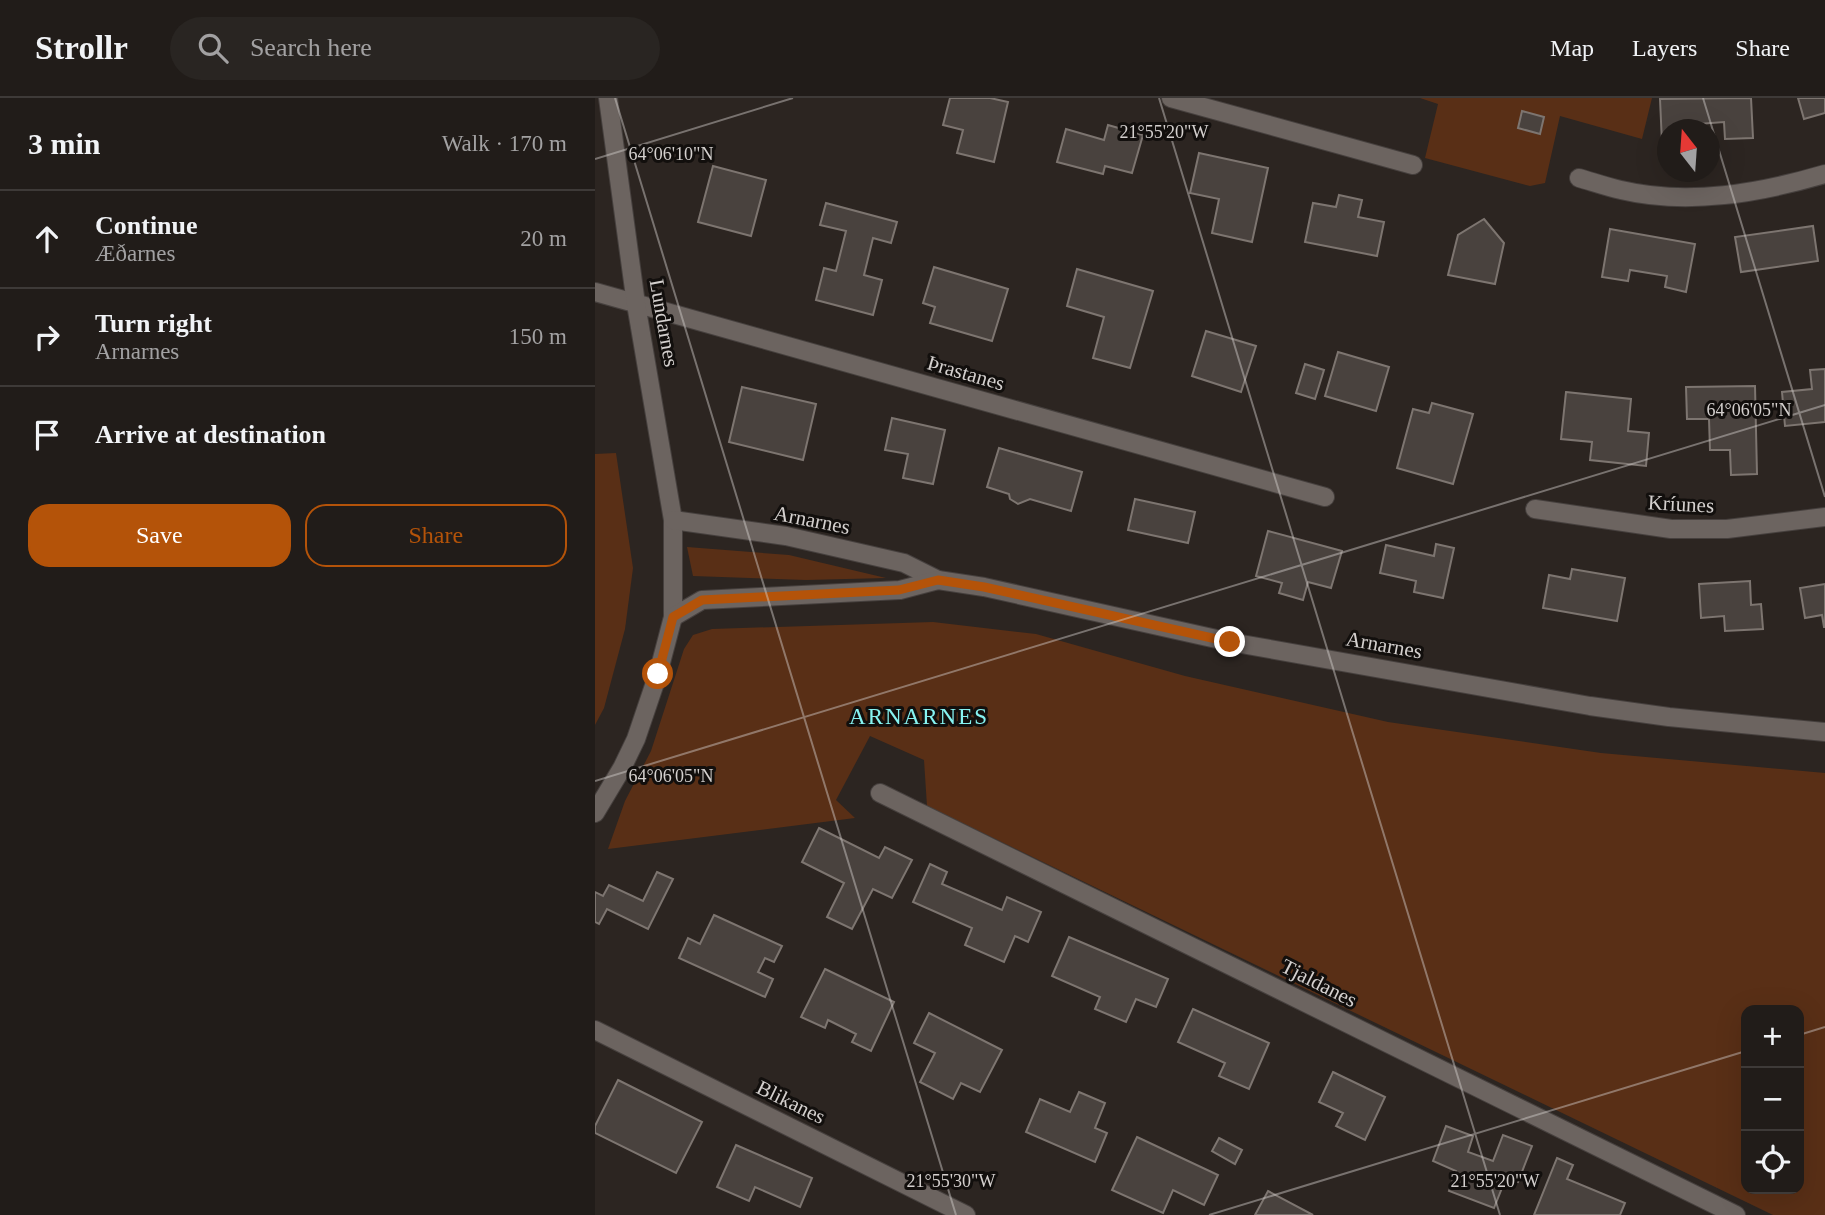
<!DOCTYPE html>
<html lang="en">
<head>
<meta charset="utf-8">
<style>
  :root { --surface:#211c19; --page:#292522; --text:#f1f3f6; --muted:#a2a1a2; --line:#3e3a38; --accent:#b45309 }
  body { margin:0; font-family:Georgia,serif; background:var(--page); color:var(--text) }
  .controls { position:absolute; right:21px; bottom:21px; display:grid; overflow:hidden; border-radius:14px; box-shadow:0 7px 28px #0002 }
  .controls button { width:63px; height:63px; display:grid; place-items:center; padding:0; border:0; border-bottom:2px solid var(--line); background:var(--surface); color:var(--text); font:35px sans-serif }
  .compass { position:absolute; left:1062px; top:21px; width:63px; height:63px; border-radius:50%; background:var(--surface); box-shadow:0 7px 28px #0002; rotate:343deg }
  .stop { position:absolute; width:21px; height:21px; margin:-16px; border:5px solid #b45309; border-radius:50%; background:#fff }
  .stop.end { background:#b45309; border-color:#fff; box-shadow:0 2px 7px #0008 }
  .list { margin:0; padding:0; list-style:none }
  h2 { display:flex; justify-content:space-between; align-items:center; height:91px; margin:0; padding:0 28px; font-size:30px }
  h2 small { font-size:23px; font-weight:400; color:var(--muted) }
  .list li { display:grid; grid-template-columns:46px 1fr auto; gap:21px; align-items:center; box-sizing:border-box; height:98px; padding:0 28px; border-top:2px solid var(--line) }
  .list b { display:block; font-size:26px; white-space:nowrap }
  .list p { margin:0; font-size:23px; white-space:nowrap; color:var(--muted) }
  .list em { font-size:23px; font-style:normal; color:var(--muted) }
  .actions { display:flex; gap:14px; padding:21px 28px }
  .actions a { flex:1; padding:16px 0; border:2px solid var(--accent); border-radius:21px; text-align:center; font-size:24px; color:var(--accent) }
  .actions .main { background:var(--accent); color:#fff }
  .icon { flex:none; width:38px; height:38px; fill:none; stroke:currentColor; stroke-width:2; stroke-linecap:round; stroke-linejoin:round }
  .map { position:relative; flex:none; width:1230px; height:1117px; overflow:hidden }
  header { display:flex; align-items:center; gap:42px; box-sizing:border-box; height:98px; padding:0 35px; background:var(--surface); border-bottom:2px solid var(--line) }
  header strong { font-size:33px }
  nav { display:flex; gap:38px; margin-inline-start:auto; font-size:24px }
  .search { width:490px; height:63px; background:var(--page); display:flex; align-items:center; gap:18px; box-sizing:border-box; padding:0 24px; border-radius:38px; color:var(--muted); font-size:26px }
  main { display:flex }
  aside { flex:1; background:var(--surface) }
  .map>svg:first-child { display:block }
  .green { fill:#592f16; fill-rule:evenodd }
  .building { fill:#49423e; stroke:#7d7570; stroke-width:2 }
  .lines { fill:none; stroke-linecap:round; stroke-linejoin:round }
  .street-casing { stroke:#46403e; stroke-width:20 }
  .secondary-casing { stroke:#46403e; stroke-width:20 }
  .street { stroke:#6c6460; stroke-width:18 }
  .secondary { stroke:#6c6460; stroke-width:18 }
  .route { stroke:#b45309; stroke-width:9 }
  .ticks { fill:none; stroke:#d4d0ce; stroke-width:2; stroke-opacity:0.45 }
  .labels { text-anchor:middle; stroke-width:6; stroke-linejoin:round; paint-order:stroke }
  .street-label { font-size:21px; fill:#d4d0ce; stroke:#120f0d }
  .neighbourhood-label { font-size:23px; letter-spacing:2px; fill:#87f3f1; stroke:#120f0d }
  .ticks-label { font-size:18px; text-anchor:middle; fill:#d4d0ce; stroke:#120f0d; stroke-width:6; stroke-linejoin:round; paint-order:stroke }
</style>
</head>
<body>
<header>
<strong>Strollr</strong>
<div class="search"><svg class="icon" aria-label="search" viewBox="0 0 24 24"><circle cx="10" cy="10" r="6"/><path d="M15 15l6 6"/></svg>Search here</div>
<nav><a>Map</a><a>Layers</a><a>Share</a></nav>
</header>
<main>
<aside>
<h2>3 min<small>Walk · 170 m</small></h2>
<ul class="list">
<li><svg class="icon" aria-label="ahead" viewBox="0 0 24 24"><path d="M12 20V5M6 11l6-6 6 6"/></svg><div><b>Continue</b><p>Æðarnes</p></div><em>20 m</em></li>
<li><svg class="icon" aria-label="right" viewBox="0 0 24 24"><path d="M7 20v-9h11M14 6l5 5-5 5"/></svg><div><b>Turn right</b><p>Arnarnes</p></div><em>150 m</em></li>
<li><svg class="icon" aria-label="arrive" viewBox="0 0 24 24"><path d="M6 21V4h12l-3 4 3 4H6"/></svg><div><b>Arrive at destination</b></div></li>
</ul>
<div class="actions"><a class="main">Save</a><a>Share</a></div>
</aside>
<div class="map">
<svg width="1230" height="1117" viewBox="0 0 1230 1117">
  <rect width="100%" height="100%" fill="#2c2521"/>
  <g class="green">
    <polygon points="825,0 1057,0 1047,41 965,18 950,85 935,88 830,60 843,6"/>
    <polygon points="21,355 38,470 30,531 9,610 0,627 0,356"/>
    <polygon points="92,449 194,457 291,480 211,482 98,478"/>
    <path d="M 338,524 L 441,536 L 590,578 L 793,624 L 1006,655 L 1230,675 L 1230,1117 L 1178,1117 L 332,708 L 329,662 L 275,638 L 241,702 L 260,720 L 13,751 L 30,703 L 56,653 L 89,551 L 98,537 L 117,531 ZM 1151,912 L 1204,912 L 1204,1091 L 1151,1091 Z"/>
  </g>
  <g class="building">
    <polygon points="355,0 395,0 413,4 399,64 362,55 368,32 348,27"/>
    <polygon points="1156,0 1158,40 1130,41 1129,24 1103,26 1103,32 1072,32 1072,45 1067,45 1065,1"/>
    <polygon points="1203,0 1230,0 1230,15 1209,21"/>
    <polygon points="927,13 949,19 945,36 923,30"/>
    <polygon points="513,27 548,37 537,75 510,68 508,76 462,64 471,31 509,42"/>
    <polygon points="604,55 673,70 657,144 617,135 624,101 595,95"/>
    <polygon points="118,68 171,82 156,138 103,124"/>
    <polygon points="744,97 767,102 763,119 789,124 782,158 710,144 718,105 741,109"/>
    <polygon points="231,105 302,124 296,145 278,140 269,177 287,182 278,217 221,202 229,170 241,173 251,133 225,127"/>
    <polygon points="889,121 909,145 900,186 853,177 863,137"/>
    <polygon points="1218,128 1223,163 1146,174 1140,139"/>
    <polygon points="1015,131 1100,146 1091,194 1070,189 1072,178 1035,172 1033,183 1007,179"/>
    <polygon points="339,169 413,191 397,243 335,225 340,209 328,205"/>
    <polygon points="482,171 558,193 535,270 498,260 509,219 472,208"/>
    <polygon points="611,233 661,248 646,294 597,278"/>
    <polygon points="743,254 794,269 781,313 730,298"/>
    <polygon points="710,266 729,272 720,301 701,295"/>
    <polygon points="1230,271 1230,324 1190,328 1187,294 1217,291 1215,272"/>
    <polygon points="1160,288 1162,376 1136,377 1135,352 1115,352 1114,321 1092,321 1091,289"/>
    <polygon points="147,289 221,306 208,362 134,344"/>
    <polygon points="971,294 1036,301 1033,333 1054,335 1051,368 995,362 997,344 966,341"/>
    <polygon points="837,305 878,316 858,386 802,370 818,311 834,315"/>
    <polygon points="297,320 350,332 338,386 308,380 313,356 290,352"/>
    <polygon points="404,350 487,374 476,413 435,401 423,406 415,401 414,396 392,389"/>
    <polygon points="540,401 600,414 593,445 533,432"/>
    <polygon points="673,433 747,453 736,490 713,484 708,502 684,495 687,485 661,478"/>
    <polygon points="841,446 859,450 848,500 819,494 821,483 785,475 791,447 839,458"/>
    <polygon points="977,471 1030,480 1022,523 948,510 954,477 975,481"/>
    <polygon points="1155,483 1156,507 1166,506 1168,531 1130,533 1129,518 1106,520 1104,486"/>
    <polygon points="1230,486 1230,529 1229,529 1227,517 1210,520 1205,490"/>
    <polygon points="224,730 284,760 290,749 317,762 297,800 278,791 257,831 232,819 249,785 207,764"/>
    <polygon points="335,766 352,774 347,786 407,812 412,799 446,814 433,844 420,838 409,864 370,847 377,830 318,804"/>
    <polygon points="62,774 78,781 53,831 12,811 4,826 0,824 0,794 8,798 14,787 48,803"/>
    <polygon points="119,817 187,848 179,864 170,860 163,874 178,881 170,899 84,860 93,840 105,846"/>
    <polygon points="474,839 573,881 561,909 541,901 531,924 500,911 505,899 457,878"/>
    <polygon points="230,871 299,904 276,953 257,944 261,936 233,922 230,930 206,919"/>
    <polygon points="598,911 674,945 654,991 624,978 630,965 583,944"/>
    <polygon points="334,915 407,952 385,994 366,985 358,1001 325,984 340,955 319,945"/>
    <polygon points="738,974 790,999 770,1042 741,1028 748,1015 724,1004"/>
    <polygon points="23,982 107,1024 81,1075 0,1035 0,1028"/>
    <polygon points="484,994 510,1005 500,1030 512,1035 500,1064 431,1034 445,1001 475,1014"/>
    <polygon points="851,1028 878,1038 873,1054 898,1063 908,1037 937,1048 923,1084 911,1080 899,1110 854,1093 861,1073 838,1063"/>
    <polygon points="542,1039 623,1077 609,1107 578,1092 568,1115 517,1092"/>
    <polygon points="624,1040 647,1052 640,1066 617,1053"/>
    <polygon points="141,1047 217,1080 205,1109 160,1089 154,1103 122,1089"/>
    <polygon points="962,1060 978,1067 972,1081 1030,1105 1025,1117 939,1117"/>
    <polygon points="673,1093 718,1117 660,1117"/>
  </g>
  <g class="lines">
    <g class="street-casing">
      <g id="street">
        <polyline points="576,0 818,67"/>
        <path d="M 984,80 C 998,84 1012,89 1026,92 C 1093,108 1165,95 1230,76"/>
        <polyline points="0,194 730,399"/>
        <polyline points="940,411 1076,431 1132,431 1230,419"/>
        <polyline points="285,695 1141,1117"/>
        <polyline points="0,715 27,670 41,641 63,576 78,519 78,422 41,206 13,0"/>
        <polyline points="0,932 371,1117"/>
      </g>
    </g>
    <g class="secondary-casing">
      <g id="secondary">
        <polyline points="78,422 191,438 309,465 343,482 389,489 635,544 995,608 1074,619 1230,634"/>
        <polyline points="78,519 107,502 305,492 343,482"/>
      </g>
    </g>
    <use href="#street" class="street"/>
    <use href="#secondary" class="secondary"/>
  </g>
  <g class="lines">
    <polyline class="route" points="63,576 78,519 107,502 304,492 343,482 389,489 635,544"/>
  </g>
  <path class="ticks" d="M 20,0 L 361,1117M 564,0 L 905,1117M 1108,0 L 1230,399M 0,61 L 198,0M 0,683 L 1230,307M 1204,937 L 1230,929M 614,1117 L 1151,953"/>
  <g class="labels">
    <g class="street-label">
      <text transform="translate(69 225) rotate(80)" y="7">Lundarnes</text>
      <text transform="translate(371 275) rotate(16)" y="7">Þrastanes</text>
      <text transform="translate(1086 406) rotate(3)" y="7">Kríunes</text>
      <text transform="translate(217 422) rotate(11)" y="7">Arnarnes</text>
      <text transform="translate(789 547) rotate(10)" y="7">Arnarnes</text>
      <text transform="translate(724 885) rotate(27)" y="7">Tjaldanes</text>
      <text transform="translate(196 1004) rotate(26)" y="7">Blikanes</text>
    </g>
    <g class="neighbourhood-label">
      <text x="324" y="626">ARNARNES</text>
    </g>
  </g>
  <g class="ticks-label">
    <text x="569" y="40">21°55'20"W</text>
    <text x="76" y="62">64°06'10"N</text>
    <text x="1154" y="318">64°06'05"N</text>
    <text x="76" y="684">64°06'05"N</text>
    <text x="356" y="1089">21°55'30"W</text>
    <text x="900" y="1089">21°55'20"W</text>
  </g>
</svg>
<div class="controls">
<button>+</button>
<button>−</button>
<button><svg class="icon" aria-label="locate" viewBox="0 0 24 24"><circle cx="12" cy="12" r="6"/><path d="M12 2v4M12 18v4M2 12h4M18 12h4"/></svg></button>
</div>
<svg class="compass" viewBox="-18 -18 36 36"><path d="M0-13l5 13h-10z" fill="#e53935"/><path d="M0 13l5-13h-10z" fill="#a2a1a2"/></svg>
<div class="stop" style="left:63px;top:576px"></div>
<div class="stop end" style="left:635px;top:544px"></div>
</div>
</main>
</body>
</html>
